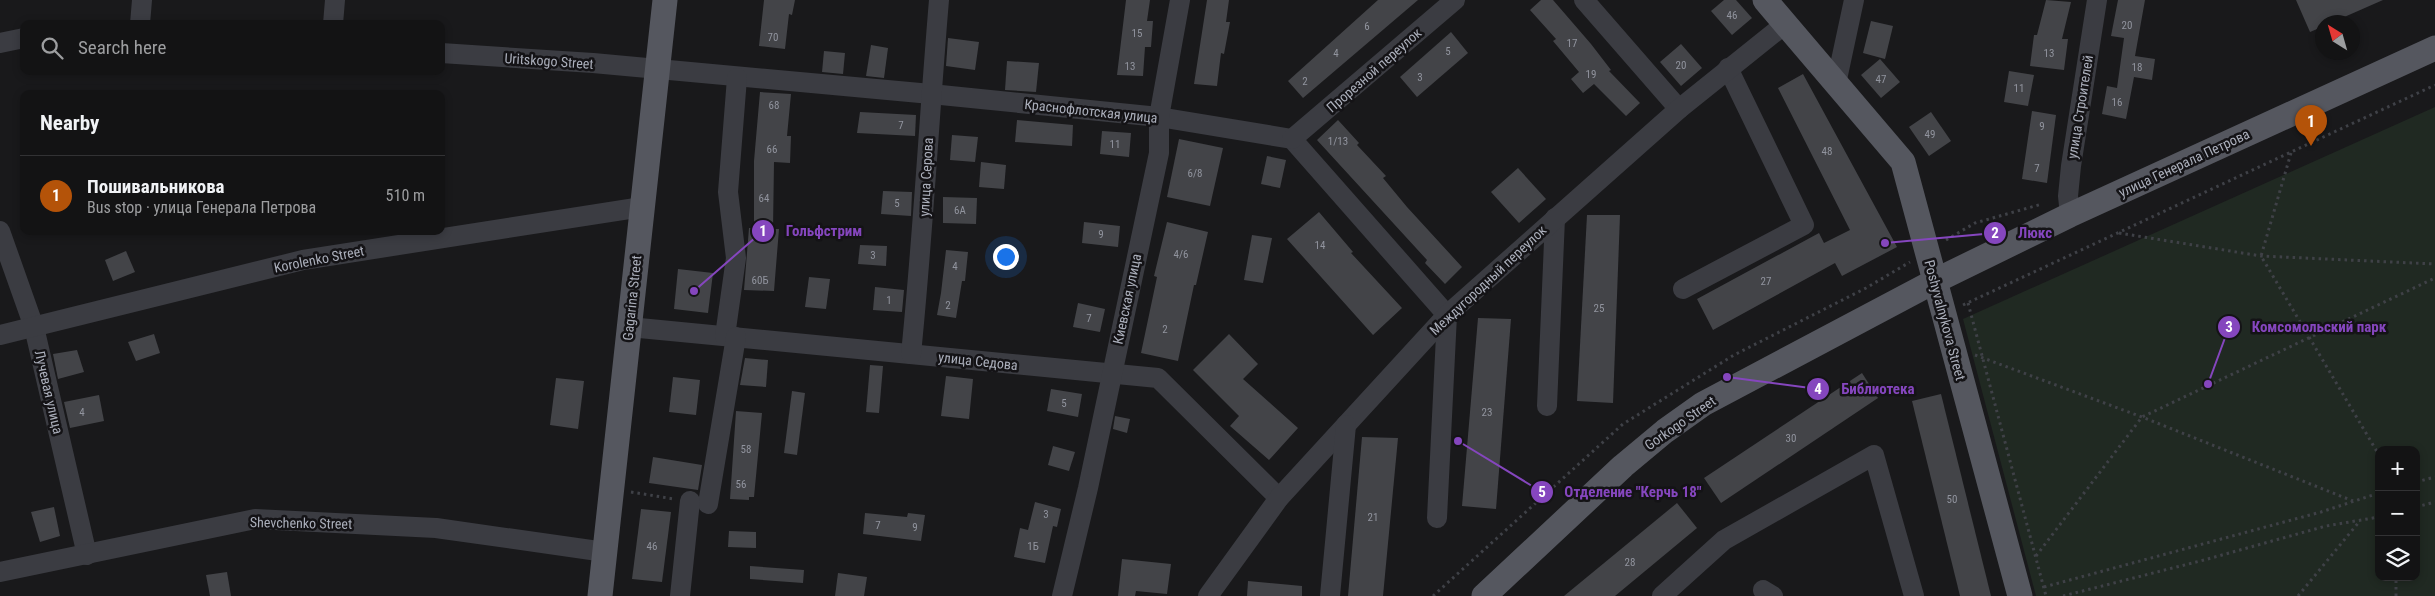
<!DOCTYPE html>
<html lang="en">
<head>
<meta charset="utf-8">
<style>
  :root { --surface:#131314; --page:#1c1c1d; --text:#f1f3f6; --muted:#9d9ea0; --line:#323234; --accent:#b45309 }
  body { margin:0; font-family:"Roboto Condensed",sans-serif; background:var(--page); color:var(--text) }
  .controls { position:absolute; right:15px; bottom:15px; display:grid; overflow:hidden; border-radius:10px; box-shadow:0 2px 8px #0003 }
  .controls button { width:45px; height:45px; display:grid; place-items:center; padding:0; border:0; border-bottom:1px solid var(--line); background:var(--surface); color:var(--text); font:25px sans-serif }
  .compass { position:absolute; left:2315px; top:15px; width:45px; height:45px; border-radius:50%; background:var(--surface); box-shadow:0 2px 8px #0003; rotate:323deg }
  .you { position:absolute; left:1005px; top:256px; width:18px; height:18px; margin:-12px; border:4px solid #fff; border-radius:50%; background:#1a73e8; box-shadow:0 0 0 8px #1a73e833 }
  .badge { display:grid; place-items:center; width:32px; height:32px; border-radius:50%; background:var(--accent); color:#fff; font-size:16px; font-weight:700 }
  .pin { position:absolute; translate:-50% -41px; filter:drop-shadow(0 1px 2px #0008) }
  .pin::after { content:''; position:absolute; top:26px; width:18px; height:15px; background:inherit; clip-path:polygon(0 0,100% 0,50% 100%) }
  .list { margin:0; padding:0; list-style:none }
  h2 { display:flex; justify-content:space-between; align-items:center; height:65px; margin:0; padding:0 20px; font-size:21px }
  h2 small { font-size:16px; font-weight:400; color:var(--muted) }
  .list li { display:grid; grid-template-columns:32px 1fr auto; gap:15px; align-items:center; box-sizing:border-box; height:80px; padding:0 20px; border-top:1px solid var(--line) }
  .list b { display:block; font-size:19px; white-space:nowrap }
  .list p { margin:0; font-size:16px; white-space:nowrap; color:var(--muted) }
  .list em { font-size:16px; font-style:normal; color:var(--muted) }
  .icon { flex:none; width:28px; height:28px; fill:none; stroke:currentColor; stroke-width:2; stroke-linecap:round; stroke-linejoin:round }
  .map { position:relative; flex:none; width:2435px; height:596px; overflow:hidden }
  .search { position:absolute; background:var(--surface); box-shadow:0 2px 8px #0003; left:20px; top:20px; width:425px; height:55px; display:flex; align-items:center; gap:12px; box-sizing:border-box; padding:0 18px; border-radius:10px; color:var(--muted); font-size:19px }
  .panel { position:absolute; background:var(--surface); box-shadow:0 2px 8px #0003; left:20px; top:90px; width:425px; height:145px; border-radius:10px }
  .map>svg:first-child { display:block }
  .green { fill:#202922; fill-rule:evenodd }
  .building { fill:#434448 }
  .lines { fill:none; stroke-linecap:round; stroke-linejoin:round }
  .path { stroke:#3f4147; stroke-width:3; stroke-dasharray:2.5 4; stroke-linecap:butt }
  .minor { stroke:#3b3c42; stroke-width:20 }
  .major { stroke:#55575f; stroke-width:25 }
  .labels { text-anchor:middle; stroke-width:5; stroke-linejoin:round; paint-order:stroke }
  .number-label { font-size:11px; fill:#91949e }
  .street-label { font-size:14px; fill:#abafbb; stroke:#141316 }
  .leader { fill:none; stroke:#8546be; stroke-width:2 }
  .callout-dot { fill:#8546be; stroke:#141316; stroke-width:2 }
  .mark-label { font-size:15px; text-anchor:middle; font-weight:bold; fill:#fff }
  .callout-label { font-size:15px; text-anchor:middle; font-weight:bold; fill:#8546be; stroke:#141316; stroke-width:5; stroke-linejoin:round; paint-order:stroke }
</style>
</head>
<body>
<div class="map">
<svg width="2435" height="596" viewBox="0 0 2435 596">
  <rect width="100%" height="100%" fill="#19191b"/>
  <path class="green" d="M 2435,107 L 2435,596 L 2036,596 L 1963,319 ZM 2379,450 L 2416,450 L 2416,577 L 2379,577 Z"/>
  <g class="building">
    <polygon points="764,0 795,0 792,15 789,14 785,49 759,46"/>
    <polygon points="1126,0 1150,0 1147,21 1153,21 1151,47 1145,47 1143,76 1117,75"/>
    <polygon points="1207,0 1229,0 1226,22 1230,22 1224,54 1221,53 1217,86 1194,84"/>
    <polygon points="1378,0 1418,0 1303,98 1288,81"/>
    <polygon points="1541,0 1553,0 1591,44 1611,70 1609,71 1640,103 1626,116 1594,84 1583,93 1571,79 1579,72 1553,41 1556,39 1530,10"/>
    <polygon points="1724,0 1736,0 1752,18 1732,35 1711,11"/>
    <polygon points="2046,0 2071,2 2062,39 2068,39 2064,70 2030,66 2034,35 2037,35"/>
    <polygon points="2118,0 2145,0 2135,56 2155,59 2152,80 2134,77 2126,119 2102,114 2107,86 2117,88 2124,38 2111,36"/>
    <polygon points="2296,0 2383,0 2342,18 2344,22 2322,22 2322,27 2310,32"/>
    <polygon points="1871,21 1893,26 1885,59 1863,53"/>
    <polygon points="1451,32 1468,53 1417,97 1400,77"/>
    <polygon points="948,38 979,42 975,70 946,66"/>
    <polygon points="1681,44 1702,68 1681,86 1660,62"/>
    <polygon points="871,45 888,48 884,78 866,76"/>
    <polygon points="824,51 845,53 843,74 822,72"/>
    <polygon points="1880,59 1900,82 1881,98 1861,75"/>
    <polygon points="1007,61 1039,63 1036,92 1005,90"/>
    <polygon points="2009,71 2034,75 2028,106 2004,102"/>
    <polygon points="1803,74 1897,247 1842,276 1835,263 1713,330 1697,299 1819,233 1824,243 1850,230 1778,88"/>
    <polygon points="760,92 791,94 787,136 791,136 790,163 774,162 773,229 779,229 774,291 744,290 749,228 754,228 754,161"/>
    <polygon points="2032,111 2056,115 2047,183 2022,179"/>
    <polygon points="860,112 916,115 915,136 857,133"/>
    <polygon points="1931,112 1951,141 1929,156 1909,127"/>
    <polygon points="1017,120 1073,125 1072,146 1015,142"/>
    <polygon points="1338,120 1359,143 1357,145 1386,176 1383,178 1407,207 1462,267 1445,284 1425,263 1427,260 1317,140"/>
    <polygon points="1102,131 1131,133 1129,157 1100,154"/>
    <polygon points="952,135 978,137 975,162 950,160"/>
    <polygon points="1179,139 1223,148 1210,206 1167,197"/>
    <polygon points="1267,156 1286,160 1280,188 1261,184"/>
    <polygon points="981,162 1006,165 1004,189 979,187"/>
    <polygon points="1518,168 1546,199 1519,223 1491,192"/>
    <polygon points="883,191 912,192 911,216 881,214"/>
    <polygon points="943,197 977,198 976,224 943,223"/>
    <polygon points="1319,212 1353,252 1351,253 1402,308 1373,335 1287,239"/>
    <polygon points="1587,215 1620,215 1613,403 1577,401"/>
    <polygon points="1084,222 1120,226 1118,247 1082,243"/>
    <polygon points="1167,222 1208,232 1196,285 1194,285 1178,361 1141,353 1157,277 1154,276"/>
    <polygon points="1252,235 1272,238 1263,283 1244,280"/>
    <polygon points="860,245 887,246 886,266 858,264"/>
    <polygon points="946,250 968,252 965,281 962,281 956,318 937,315 941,293"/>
    <polygon points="126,251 135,272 113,281 105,260"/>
    <polygon points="678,269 713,273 708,313 674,309"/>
    <polygon points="809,277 830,279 826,309 805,307"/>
    <polygon points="875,287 904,290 902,312 873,310"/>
    <polygon points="1078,303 1105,309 1100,332 1073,327"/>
    <polygon points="1478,318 1511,319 1496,509 1462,506"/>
    <polygon points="154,334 160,353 136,361 128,342"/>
    <polygon points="1229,334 1258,364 1243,379 1298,428 1269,460 1230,426 1239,416 1193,370"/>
    <polygon points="77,350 84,372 58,379 53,354"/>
    <polygon points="745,358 768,360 766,387 740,385"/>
    <polygon points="870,365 883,366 879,413 866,412"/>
    <polygon points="1862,373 1878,398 1721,503 1704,478"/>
    <polygon points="946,376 973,379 969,419 941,416"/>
    <polygon points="673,377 700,380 696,415 669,412"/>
    <polygon points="556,378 584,381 578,429 550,425"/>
    <polygon points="1051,389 1082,394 1078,417 1047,411"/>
    <polygon points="792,391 805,393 797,455 784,453"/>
    <polygon points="1941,394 1991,596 1960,596 1912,401"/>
    <polygon points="99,395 104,421 70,428 64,402"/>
    <polygon points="736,411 762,413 754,497 749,497 749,500 730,499"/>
    <polygon points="1115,416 1130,419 1127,433 1113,429"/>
    <polygon points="1362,437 1398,438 1383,596 1348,596"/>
    <polygon points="1053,446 1075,452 1069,471 1048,465"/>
    <polygon points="653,457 702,465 698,490 649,483"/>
    <polygon points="1035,502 1061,509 1057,527 1053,526 1045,563 1014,557 1020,528 1028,530"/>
    <polygon points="1677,503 1697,528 1615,596 1564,596"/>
    <polygon points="54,507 60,536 40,542 31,512"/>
    <polygon points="641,509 671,512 662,582 632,579"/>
    <polygon points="865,513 907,517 908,513 925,515 921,541 863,534"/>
    <polygon points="729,531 756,532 756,548 728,547"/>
    <polygon points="1122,559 1171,564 1167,594 1136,591 1135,596 1118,596"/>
    <polygon points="750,566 804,570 803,583 750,579"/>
    <polygon points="227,572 231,596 210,596 206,575"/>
    <polygon points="838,573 867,577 864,596 835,596"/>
    <polygon points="1248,581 1302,586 1302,596 1247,596"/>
  </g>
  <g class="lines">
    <g class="path">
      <polyline points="2291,153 2261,256 2379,455"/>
      <polyline points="2119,233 2261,256 2435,264"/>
      <polyline points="1946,240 1975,223 2042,204"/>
      <polyline points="1968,303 2046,596"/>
      <polyline points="1963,305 2435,85"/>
      <polyline points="1975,355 2142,417 2353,501"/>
      <polyline points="2416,482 2435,477"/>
      <polyline points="631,492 674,499"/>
      <polyline points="2416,507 2435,502"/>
      <polyline points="2036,556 2142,417 2435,278"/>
      <polyline points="2044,587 2321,512 2379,493"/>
      <polyline points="1433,596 1623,424 1734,355 1866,288 1910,262"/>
      <polyline points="2063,596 2204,560 2326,526 2379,517"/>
      <polyline points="2298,596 2359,522"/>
      <polyline points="2396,596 2396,577"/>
    </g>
    <g class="minor">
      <polyline points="1584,0 1679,109"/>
      <polyline points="140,24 142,0"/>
      <polyline points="333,24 335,0"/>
      <polyline points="0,43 24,38"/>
      <polyline points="441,53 593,63 931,94 1159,117 1292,139 1447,315 1437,518"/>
      <polyline points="1836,84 1854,0"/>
      <polyline points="1292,139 1455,0"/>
      <polyline points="2070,215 2068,196 2071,166 2097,0"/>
      <polyline points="0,231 34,327 87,555"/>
      <polyline points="1683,289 1804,225 1728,68"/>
      <polyline points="629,327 1158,378 1279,498"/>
      <polyline points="0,335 303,260 642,207"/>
      <polyline points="725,336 736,258 728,192 737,78"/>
      <path d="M 911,354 C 923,236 929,118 939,0"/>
      <polyline points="1547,406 1555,218"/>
      <polyline points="708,504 736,337"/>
      <polyline points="0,572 255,519 436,528 605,552"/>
      <polyline points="1763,590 1773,596"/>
      <polyline points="680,596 690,501"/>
      <polyline points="1062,596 1088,488 1159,153 1159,117 1180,0"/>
      <polyline points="1208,596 1279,498 1447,315 1679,109 1785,24"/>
      <polyline points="1330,596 1346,425"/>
      <polyline points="1662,596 1724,540 1874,455 1914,596"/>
    </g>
    <g class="major">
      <polyline points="1765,0 1903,162 2020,596"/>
      <polyline points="600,596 665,0"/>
      <polyline points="1484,596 1623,466 1665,431 1703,404 1935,281 2070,215 2435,48"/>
    </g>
  </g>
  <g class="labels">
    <g class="number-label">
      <text x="1732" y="19">46</text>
      <text x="2127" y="29">20</text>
      <text x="1367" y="30">6</text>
      <text x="1137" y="37">15</text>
      <text x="773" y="41">70</text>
      <text x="1572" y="47">17</text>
      <text x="1448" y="55">5</text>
      <text x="1336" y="57">4</text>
      <text x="2049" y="57">13</text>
      <text x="1681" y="69">20</text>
      <text x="1130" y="70">13</text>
      <text x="2137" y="71">18</text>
      <text x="1591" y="78">19</text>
      <text x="1420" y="81">3</text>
      <text x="1881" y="83">47</text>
      <text x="1305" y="85">2</text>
      <text x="2019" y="92">11</text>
      <text x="2117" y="106">16</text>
      <text x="774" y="109">68</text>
      <text x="901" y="129">7</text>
      <text x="2042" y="130">9</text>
      <text x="1930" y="138">49</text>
      <text x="1338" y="145">1/13</text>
      <text x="1115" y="148">11</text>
      <text x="772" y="153">66</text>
      <text x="1827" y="155">48</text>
      <text x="2037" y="172">7</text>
      <text x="1195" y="177">6/8</text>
      <text x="764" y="202">64</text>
      <text x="897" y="207">5</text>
      <text x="960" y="214">6А</text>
      <text x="1101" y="238">9</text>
      <text x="1320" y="249">14</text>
      <text x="1181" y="258">4/6</text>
      <text x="873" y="259">3</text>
      <text x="955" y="270">4</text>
      <text x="760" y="284">60Б</text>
      <text x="1766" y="285">27</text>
      <text x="889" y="304">1</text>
      <text x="948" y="309">2</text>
      <text x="1599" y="312">25</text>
      <text x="1089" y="322">7</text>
      <text x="1165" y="333">2</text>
      <text x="1064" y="407">5</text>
      <text x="82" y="416">4</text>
      <text x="1487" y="416">23</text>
      <text x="1791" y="442">30</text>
      <text x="746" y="453">58</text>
      <text x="741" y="488">56</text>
      <text x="1952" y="503">50</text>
      <text x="1046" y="518">3</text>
      <text x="1373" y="521">21</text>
      <text x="878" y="529">7</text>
      <text x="915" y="531">9</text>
      <text x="652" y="550">46</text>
      <text x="1033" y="550">1Б</text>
      <text x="1630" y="566">28</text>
    </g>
    <g class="street-label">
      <text transform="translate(549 61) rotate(4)" y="5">Uritskogo Street</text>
      <text transform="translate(1374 70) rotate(-41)" y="5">Прорезной переулок</text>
      <text transform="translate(2080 107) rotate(-81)" y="5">улица Строителей</text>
      <text transform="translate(1091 111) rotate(6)" y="5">Краснофлотская улица</text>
      <text transform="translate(2184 163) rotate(-25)" y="5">улица Генерала Петрова</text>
      <text transform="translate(926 177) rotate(-87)" y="5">улица Серова</text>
      <text transform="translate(319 259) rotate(-11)" y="5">Korolenko Street</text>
      <text transform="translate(1488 280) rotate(-43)" y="5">Междугородный переулок</text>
      <text transform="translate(632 298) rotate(-84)" y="5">Gagarina Street</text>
      <text transform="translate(1127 299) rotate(-78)" y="5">Киевская улица</text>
      <text transform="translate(1945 320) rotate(75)" y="5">Poshyvalnykova Street</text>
      <text transform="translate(978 361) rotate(6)" y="5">улица Седова</text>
      <text transform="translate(49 392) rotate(77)" y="5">Лучевая улица</text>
      <text transform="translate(1680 423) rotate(-35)" y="5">Gorkogo Street</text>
      <text transform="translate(301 523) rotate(1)" y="5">Shevchenko Street</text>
    </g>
  </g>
  <path class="leader" d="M694 291L763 231M1885 243L1995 233M2208 384L2229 327M1727 377L1818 389M1458 441L1542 492"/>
  <g class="callout-dot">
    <circle cx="694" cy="291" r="5"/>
    <circle cx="1885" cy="243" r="5"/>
    <circle cx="2208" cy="384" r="5"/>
    <circle cx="1727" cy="377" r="5"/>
    <circle cx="1458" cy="441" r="5"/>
    <circle cx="763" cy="231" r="12"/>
    <circle cx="1995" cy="233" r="12"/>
    <circle cx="2229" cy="327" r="12"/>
    <circle cx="1818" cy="389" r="12"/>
    <circle cx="1542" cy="492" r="12"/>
  </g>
  <g class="mark-label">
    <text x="763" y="236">1</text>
    <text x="1995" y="238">2</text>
    <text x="2229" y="332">3</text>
    <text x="1818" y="394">4</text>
    <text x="1542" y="497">5</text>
  </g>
  <g class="callout-label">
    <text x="824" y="236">Гольфстрим</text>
    <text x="2035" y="238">Люкс</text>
    <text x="2319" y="332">Комсомольский парк</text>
    <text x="1878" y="394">Библиотека</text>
    <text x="1633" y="497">Отделение "Керчь 18"</text>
  </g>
</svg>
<div class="controls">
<button>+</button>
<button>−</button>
<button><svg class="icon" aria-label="layers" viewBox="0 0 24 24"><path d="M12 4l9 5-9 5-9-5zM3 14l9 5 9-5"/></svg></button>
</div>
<svg class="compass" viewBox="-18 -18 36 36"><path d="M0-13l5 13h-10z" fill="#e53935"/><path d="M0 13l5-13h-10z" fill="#9d9ea0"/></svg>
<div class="you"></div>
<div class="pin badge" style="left:2311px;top:146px">1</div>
<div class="search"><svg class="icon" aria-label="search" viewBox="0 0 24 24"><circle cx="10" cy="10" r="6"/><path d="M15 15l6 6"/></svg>Search here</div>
<section class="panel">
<h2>Nearby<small></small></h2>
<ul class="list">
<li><span class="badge">1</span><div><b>Пошивальникова</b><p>Bus stop · улица Генерала Петрова</p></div><em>510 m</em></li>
</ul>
</section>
</div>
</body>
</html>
